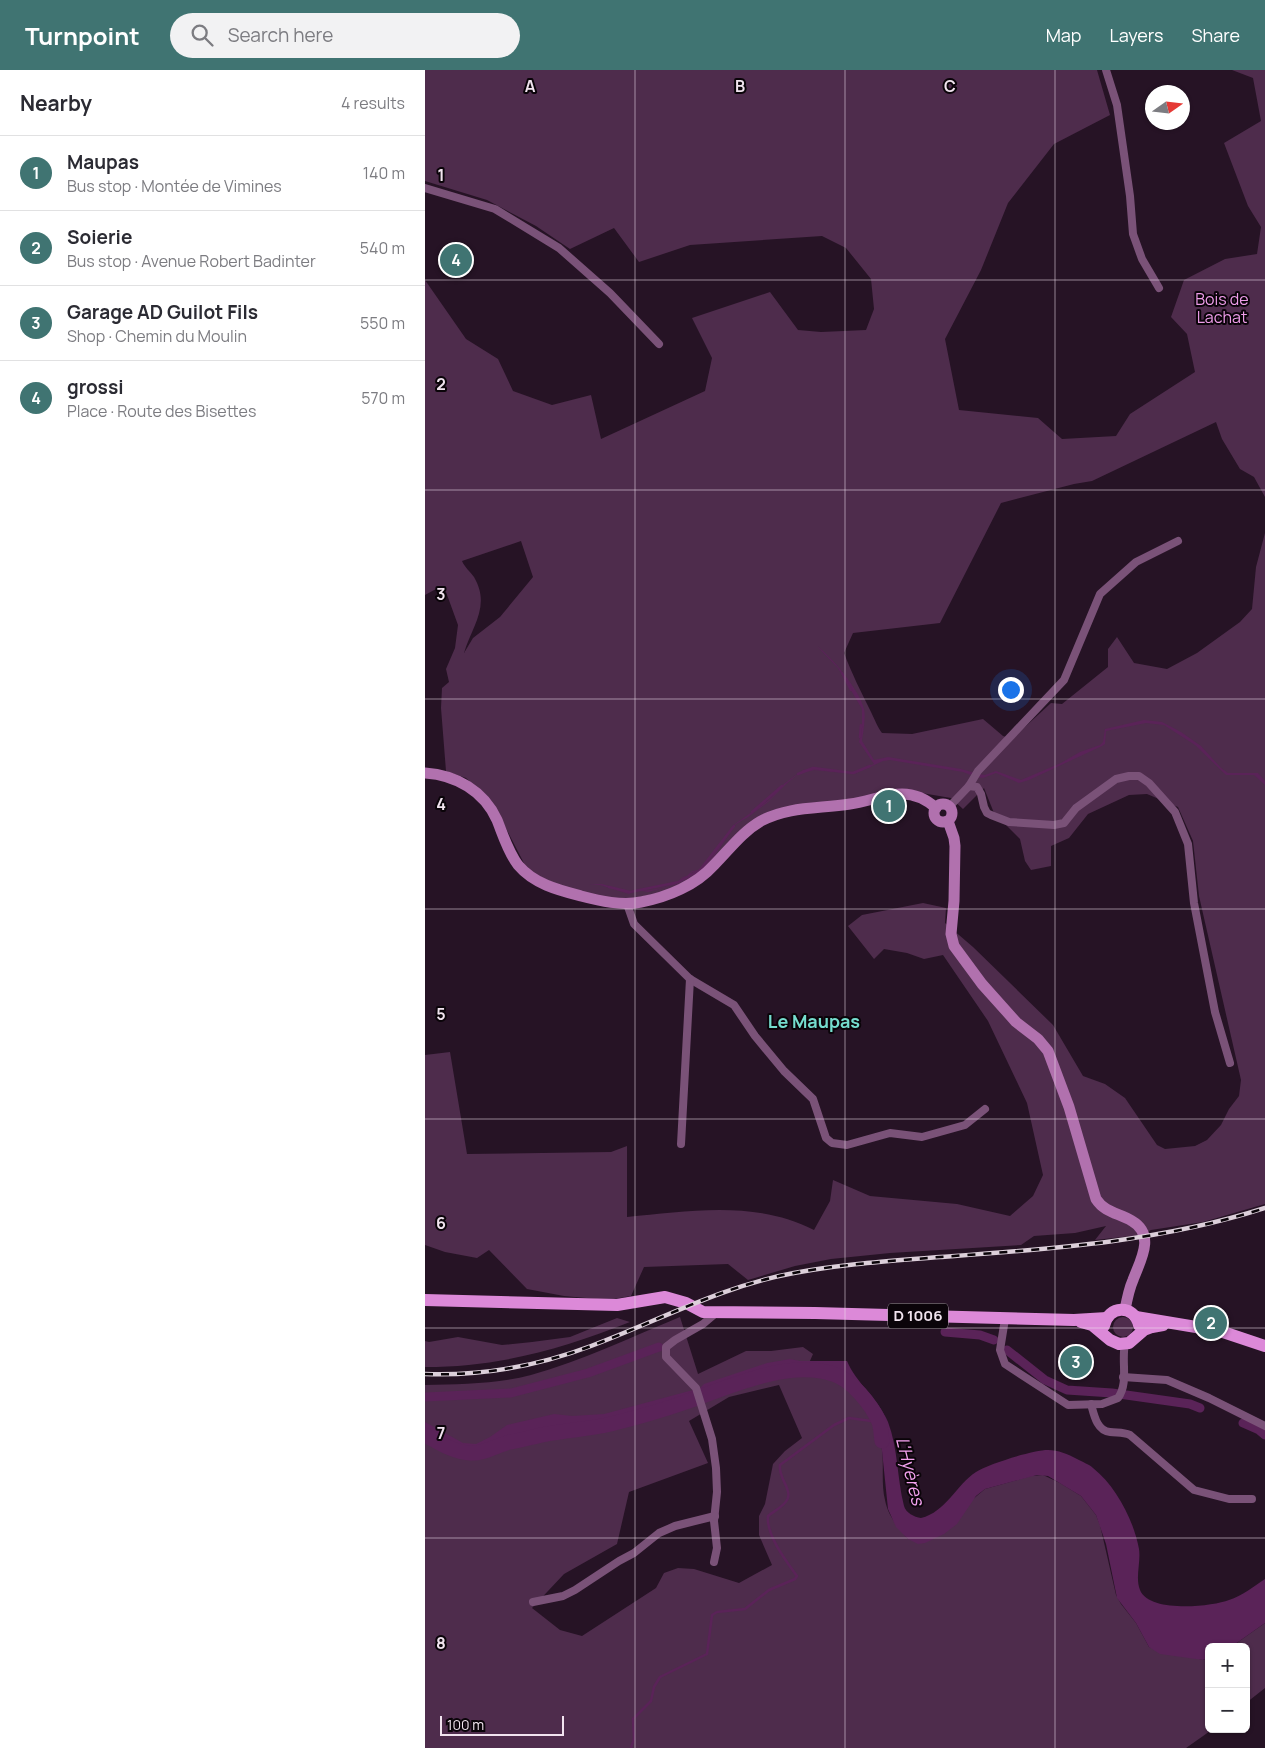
<!DOCTYPE html>
<html lang="en">
<head>
<meta charset="utf-8">
<style>
  :root { --surface:#fff; --page:#f2f2f3; --text:#2b2b33; --muted:#7c7c81; --line:#e1e1e2; --accent:#407472 }
  body { margin:0; font-family:Manrope,sans-serif; background:var(--page); color:var(--text) }
  .controls { position:absolute; right:15px; bottom:15px; display:grid; overflow:hidden; border-radius:8px; box-shadow:0 1px 4px #0004 }
  .controls button { width:45px; height:45px; display:grid; place-items:center; padding:0; border:0; border-bottom:1px solid var(--line); background:var(--surface); color:var(--text); font:25px sans-serif }
  .compass { position:absolute; left:720px; top:15px; width:45px; height:45px; border-radius:50%; background:var(--surface); box-shadow:0 1px 4px #0004; rotate:76deg }
  .scale { position:absolute; left:15px; bottom:12px; width:124px; box-sizing:border-box; padding-left:5px; border:2px solid #f1e4ef; border-top:0; font-size:14px; line-height:18px; white-space:nowrap; color:#f1e4ef; -webkit-text-stroke:4px #0a0409; paint-order:stroke }
  .you { position:absolute; left:585px; top:619px; width:18px; height:18px; margin:-12px; border:4px solid #fff; border-radius:50%; background:#1a73e8; box-shadow:0 0 0 8px #1a73e833 }
  .badge { display:grid; place-items:center; width:32px; height:32px; border-radius:50%; background:var(--accent); color:#fff; font-size:16px; font-weight:700 }
  .pin { position:absolute; translate:-50% -50%; border:2px solid #fff; box-shadow:0 1px 5px #0006 }
  .list { margin:0; padding:0; list-style:none }
  h2 { display:flex; justify-content:space-between; align-items:center; height:65px; margin:0; padding:0 20px; font-size:21px }
  h2 small { font-size:16px; font-weight:400; color:var(--muted) }
  .list li { display:grid; grid-template-columns:32px 1fr auto; gap:15px; align-items:center; box-sizing:border-box; height:75px; padding:0 20px; border-top:1px solid var(--line) }
  .list b { display:block; font-size:19px; white-space:nowrap }
  .list p { margin:0; font-size:16px; white-space:nowrap; color:var(--muted) }
  .list em { font-size:16px; font-style:normal; color:var(--muted) }
  .icon { flex:none; width:28px; height:28px; fill:none; stroke:currentColor; stroke-width:2; stroke-linecap:round; stroke-linejoin:round }
  .map { position:relative; flex:none; width:840px; height:1678px; overflow:hidden }
  header { display:flex; align-items:center; gap:30px; box-sizing:border-box; height:70px; padding:0 25px; background:var(--accent); color:#fff }
  header strong { font-size:24px }
  nav { display:flex; gap:28px; margin-inline-start:auto; font-size:18px }
  .search { width:350px; height:45px; background:var(--page); display:flex; align-items:center; gap:12px; box-sizing:border-box; padding:0 18px; border-radius:28px; color:var(--muted); font-size:19px }
  main { display:flex }
  aside { flex:1; background:var(--surface) }
  .map>svg:first-child { display:block }
  .green { fill:#4e2c4c; fill-rule:evenodd }
  .water { fill:#5a2358 }
  .lines { fill:none; stroke-linecap:round; stroke-linejoin:round }
  .stream { stroke:#5a2358; stroke-width:2.5 }
  .canal { stroke:#5a2358; stroke-width:9 }
  .river { stroke:#5a2358; stroke-width:15 }
  .street { stroke:#7a5278; stroke-width:8 }
  .secondary { stroke:#b171ae; stroke-width:11 }
  .primary { stroke:#dc89d8; stroke-width:12 }
  .rail-casing { stroke:#dccfda; stroke-width:4.5 }
  .rail { stroke:#0a0409; stroke-width:2.5; stroke-dasharray:8; stroke-linecap:butt }
  .grid { fill:none; stroke:#f1e4ef; stroke-width:1; stroke-opacity:0.55 }
  .labels { text-anchor:middle; stroke-width:4; stroke-linejoin:round; paint-order:stroke }
  .shield { fill:#0a0409; stroke:#aca1aa; stroke-width:1 }
  .shield-label { font-size:15px; font-weight:bold; fill:#f1e4ef }
  .park-label { font-size:16px; fill:#ef9dea; stroke:#0a0409 }
  .neighbourhood-label { font-size:18px; font-weight:bold; fill:#75ddce; stroke:#0a0409 }
  .water-label { font-size:18px; font-style:italic; fill:#f5a2f0; stroke:#0a0409 }
  .grid-label { font-size:16px; text-anchor:middle; font-weight:bold; fill:#f1e4ef; stroke:#0a0409; stroke-width:4; stroke-linejoin:round; paint-order:stroke }
</style>
</head>
<body>
<header>
<strong>Turnpoint</strong>
<div class="search"><svg class="icon" aria-label="search" viewBox="0 0 24 24"><circle cx="10" cy="10" r="6"/><path d="M15 15l6 6"/></svg>Search here</div>
<nav><a>Map</a><a>Layers</a><a>Share</a></nav>
</header>
<main>
<aside>
<h2>Nearby<small>4 results</small></h2>
<ul class="list">
<li><span class="badge">1</span><div><b>Maupas</b><p>Bus stop · Montée de Vimines</p></div><em>140 m</em></li>
<li><span class="badge">2</span><div><b>Soierie</b><p>Bus stop · Avenue Robert Badinter</p></div><em>540 m</em></li>
<li><span class="badge">3</span><div><b>Garage AD Guilot Fils</b><p>Shop · Chemin du Moulin</p></div><em>550 m</em></li>
<li><span class="badge">4</span><div><b>grossi</b><p>Place · Route des Bisettes</p></div><em>570 m</em></li>
</ul>
</aside>
<div class="map">
<svg width="840" height="1678" viewBox="0 0 840 1678">
  <rect width="100%" height="100%" fill="#261325"/>
  <g class="green">
    <path d="M 0,0 L 672,0 L 685,45 L 629,74 L 583,133 L 556,200 L 520,269 L 534,340 L 613,348 L 637,369 L 691,366 L 705,344 L 770,302 L 762,264 L 746,247 L 759,210 L 800,189 L 832,184 L 836,157 L 823,136 L 799,73 L 836,51 L 828,8 L 807,0 L 840,0 L 840,427 L 829,407 L 815,399 L 797,369 L 791,352 L 667,411 L 649,414 L 576,433 L 515,553 L 428,563 L 419,583 C 427,604 436,622 446,642 C 450,650 452,656 457,663 L 487,664 L 558,649 L 578,666 L 587,669 L 626,633 L 637,634 L 683,597 L 683,579 L 692,567 L 709,593 L 742,599 L 772,583 L 815,552 L 827,539 L 831,497 L 840,463 L 840,1134 L 778,1152 L 726,1160 L 716,1165 L 670,1170 L 681,1156 L 650,1163 L 609,1166 L 596,1175 L 465,1183 L 406,1189 L 370,1196 L 323,1210 L 303,1194 L 219,1197 L 206,1226 L 183,1230 L 139,1226 L 102,1219 L 64,1180 L 52,1188 L 20,1182 L 0,1175 L 0,985 L 25,982 L 42,1084 L 186,1082 L 202,1076 L 202,1147 C 264,1141 331,1130 389,1160 L 405,1131 L 408,1110 L 445,1126 L 532,1134 L 585,1146 L 608,1126 L 618,1105 L 602,1033 L 563,951 L 518,885 L 499,889 L 482,883 L 459,879 L 449,889 L 423,856 L 437,845 L 498,833 L 521,838 L 520,853 L 548,877 L 628,955 L 658,1006 L 680,1014 L 700,1028 L 732,1075 L 740,1079 L 770,1076 L 782,1070 L 796,1055 L 804,1039 L 814,1026 L 816,1010 L 774,826 L 768,771 L 753,737 L 722,724 L 704,725 L 663,744 L 644,768 L 626,776 L 626,796 L 606,800 L 600,791 L 595,769 L 569,743 L 559,718 L 538,739 L 526,728 L 479,720 L 337,746 L 257,818 L 195,831 L 162,828 L 103,801 L 69,735 L 41,708 L 21,701 L 16,638 L 17,618 L 24,612 L 21,599 L 30,578 L 33,555 L 21,522 L 11,519 L 0,525 L 0,210 L 41,269 L 73,289 L 88,321 L 127,335 L 166,325 L 176,369 L 280,321 L 287,288 L 267,248 L 345,222 L 373,260 L 396,262 L 441,260 L 449,239 L 446,209 L 421,178 L 397,166 L 265,175 L 214,192 L 189,158 L 145,179 L 111,156 L 62,130 L 0,111 ZM 96,471 L 108,507 L 75,547 L 48,568 L 39,583 C 47,556 66,536 49,507 C 45,501 40,498 37,491 Z"/>
    <path d="M 255,1247 L 273,1304 L 321,1281 L 346,1281 L 378,1277 L 388,1284 L 381,1300 C 390,1300 406,1302 414,1307 C 441,1322 455,1350 457,1380 C 459,1396 456,1414 460,1430 C 463,1446 473,1457 483,1469 L 547,1430 L 560,1419 L 606,1406 L 618,1405 L 635,1413 L 656,1426 L 671,1445 L 675,1455 L 691,1525 L 696,1534 L 711,1553 L 724,1577 L 778,1590 L 784,1587 L 784,1659 L 788,1659 L 761,1678 L 0,1678 L 0,1315 C 35,1314 72,1314 106,1305 C 157,1291 206,1267 255,1247 ZM 354,1315 L 377,1368 L 360,1381 L 348,1394 L 340,1434 L 334,1446 L 334,1465 L 347,1495 L 314,1513 L 269,1499 L 253,1498 L 239,1503 L 231,1518 L 157,1566 L 135,1560 L 107,1538 L 139,1504 L 192,1474 L 204,1422 L 283,1393 L 264,1351 L 304,1327 Z"/>
    <circle cx="698" cy="1257" r="10"/>
    <path d="M 192,1248 L 205,1252 C 136,1279 75,1297 0,1297 L 0,1271 L 4,1272 L 33,1267 L 77,1275 L 107,1272 L 145,1267 Z"/>
    <polygon points="840,1553 840,1618 821,1633 821,1577 806,1577"/>
  </g>
  <g class="water">
    <path d="M 392,576 C 408,589 434,619 439,639 C 441,647 438,663 437,671 L 449,690 L 463,687 L 536,699 L 554,704 L 560,705 L 571,701 L 596,710 L 636,693 L 655,682 L 675,675 L 678,672 L 680,659 L 719,650 L 737,652 L 756,662 L 776,676 L 796,698 L 803,703 L 833,703 L 840,711 L 840,715 L 829,705 L 801,705 L 770,675 L 739,655 L 721,653 L 681,661 L 680,674 L 677,676 L 604,710 L 594,713 L 571,703 L 558,708 L 551,707 L 538,702 L 465,690 L 458,691 L 429,704 L 389,700 L 373,704 L 361,714 L 343,732 L 323,747 L 311,754 L 288,788 L 275,801 L 267,802 L 264,807 L 258,808 L 252,814 L 223,822 L 212,820 L 204,824 L 175,815 L 164,815 L 177,814 L 204,822 C 214,818 215,821 224,820 C 235,819 251,815 258,807 L 262,806 L 267,801 L 275,800 L 287,787 L 310,754 L 344,730 L 359,714 L 378,700 L 388,699 L 427,703 L 449,694 L 434,672 L 437,659 L 437,639 L 413,598 Z"/>
    <path d="M 365,1289 L 375,1291 L 422,1291 C 431,1313 453,1328 463,1352 C 473,1378 472,1408 479,1436 C 481,1443 489,1447 496,1448 C 521,1442 531,1415 551,1402 C 563,1394 608,1380 623,1380 C 633,1380 643,1384 652,1389 C 657,1392 664,1394 668,1398 C 691,1416 709,1451 714,1479 C 716,1492 710,1508 715,1520 C 724,1543 786,1537 804,1530 C 817,1526 829,1516 840,1509 L 840,1553 L 806,1577 L 784,1577 L 784,1587 L 778,1590 L 735,1584 L 724,1577 L 711,1553 L 692,1528 L 681,1474 L 671,1445 L 656,1426 L 623,1406 L 612,1405 L 560,1419 L 551,1426 L 532,1454 L 519,1464 L 500,1473 L 493,1474 L 483,1469 L 471,1457 L 463,1439 L 454,1352 L 434,1322 L 422,1311 L 407,1303 L 386,1300 L 348,1303 L 282,1324 L 258,1333 L 184,1355 L 120,1365 L 54,1382 C 34,1384 17,1374 0,1365 L 0,1352 L 38,1373 L 51,1374 L 65,1367 L 82,1355 L 129,1344 L 147,1346 L 179,1344 L 268,1320 L 273,1320 L 279,1314 L 342,1293 Z"/>
  </g>
  <g class="lines">
    <g class="stream">
      <polyline points="417,603 426,620"/>
      <polyline points="435,667 436,655"/>
      <polyline points="373,704 388,698 428,703 445,696"/>
      <polyline points="327,742 357,716"/>
      <polyline points="184,817 205,822 254,812 275,800 309,756"/>
      <path d="M 206,1678 L 209,1669 L 208,1649 L 226,1631 L 229,1617 L 235,1607 L 282,1584 L 287,1545 L 292,1542 L 320,1539 L 344,1520 L 370,1509 L 372,1506 C 361,1491 341,1465 343,1446 C 349,1441 358,1437 362,1430 C 368,1420 353,1408 355,1395 L 409,1355 L 424,1348 L 454,1352"/>
    </g>
    <g class="canal">
      <polyline points="520,1262 555,1265 569,1270"/>
      <polyline points="582,1280 620,1310 642,1320 687,1323 765,1334 775,1338"/>
      <polyline points="0,1327 86,1323 163,1303 234,1277"/>
      <polyline points="818,1353 834,1360 840,1365"/>
    </g>
    <path class="river" d="M 0,1365 C 13,1372 30,1383 45,1383 C 59,1384 72,1375 85,1372 C 98,1370 110,1366 122,1364 C 143,1360 165,1359 186,1354 C 210,1348 235,1341 258,1333 C 302,1318 361,1289 408,1304 C 426,1309 447,1335 454,1352 C 456,1358 456,1365 457,1371"/>
    <g class="street">
      <polyline points="681,0 692,35 705,126 708,164 717,189 734,218"/>
      <polyline points="0,118 70,139 134,178 185,223 234,274"/>
      <polyline points="544,716 552,717 556,724 559,737 562,743 566,745 584,752 629,755 639,753 651,738 691,709 704,706 714,706 724,713 750,742 763,774 769,833 790,942 805,993"/>
      <polyline points="524,737 544,716 553,701 639,610 675,524 711,492 753,471"/>
      <polyline points="202,834 209,854 265,909 309,935 330,966 359,1001 388,1029 401,1068 407,1073 422,1075 465,1063 497,1067 540,1055 560,1039"/>
      <polyline points="256,1074 265,909"/>
      <path d="M 580,1249 L 575,1280 L 580,1294 L 643,1335 L 677,1334 L 693,1328 C 704,1313 696,1291 700,1274"/>
      <polyline points="698,1307 742,1310 784,1328 840,1356"/>
      <path d="M 666,1334 C 669,1345 672,1361 685,1362 C 693,1363 698,1362 705,1365 L 769,1420 L 804,1429 L 827,1429"/>
      <polyline points="289,1492 292,1478 289,1451 292,1422 291,1398 287,1369 271,1318 241,1287 241,1277 250,1270 278,1254 291,1243"/>
      <polyline points="108,1532 138,1526 150,1520 194,1491 209,1483 234,1463 250,1456 290,1446"/>
    </g>
    <g class="secondary">
      <path d="M 0,703 C 31,705 59,721 72,750 C 78,765 83,782 93,795 C 109,814 133,820 156,826 C 175,831 197,836 216,832 C 243,827 271,815 289,795 C 304,780 317,762 336,751 C 364,736 394,739 425,734 C 442,732 460,724 477,724 C 490,724 501,729 511,738"/>
      <circle cx="518" cy="743" r="9"/>
      <path d="M 523,751 L 529,768 L 530,776 L 529,831 L 526,864 L 529,876 L 557,914 L 591,952 L 613,969 L 623,981 L 644,1037 L 671,1129 C 680,1143 694,1143 707,1151 C 731,1165 715,1191 708,1210 C 704,1219 702,1229 700,1240"/>
    </g>
    <g class="primary">
      <polyline points="0,1230 192,1235 240,1227 261,1233 278,1242 390,1243 649,1250 682,1248"/>
      <polyline points="711,1247 795,1261 840,1276"/>
      <polyline points="656,1252 667,1255 685,1270 694,1274 704,1273 719,1260 727,1257 738,1255"/>
      <path d="M 679,1256 C 683,1235 709,1234 714,1255"/>
    </g>
    <g class="rail-casing">
      <path id="rail" d="M 0,1304 C 56,1306 113,1296 166,1276 C 233,1251 297,1216 369,1203 C 417,1194 467,1191 515,1187 C 625,1179 735,1172 840,1138"/>
    </g>
    <use href="#rail" class="rail"/>
  </g>
  <path class="grid" d="M 210,0 L 210,1678M 420,0 L 420,1678M 630,0 L 630,1678M 0,210 L 840,210M 0,420 L 840,420M 0,629 L 840,629M 0,839 L 840,839M 0,1049 L 840,1049M 0,1258 L 840,1258M 0,1468 L 840,1468"/>
  <g class="labels">
    <rect class="shield" x="463" y="1233.5" width="60" height="25" rx="4"/>
    <g class="shield-label">
      <text x="493" y="1251">D 1006</text>
    </g>
    <g class="park-label">
      <text x="797" y="235">Bois de<tspan x="797" dy="18">Lachat</tspan></text>
    </g>
    <g class="neighbourhood-label">
      <text x="389" y="958">Le Maupas</text>
    </g>
    <g class="water-label">
      <text transform="translate(485 1401) rotate(76)" y="6">L'Hyères</text>
    </g>
  </g>
  <g class="grid-label">
    <text x="105" y="22">A</text>
    <text x="315" y="22">B</text>
    <text x="525" y="22">C</text>
    <text x="16" y="111">1</text>
    <text x="16" y="320">2</text>
    <text x="16" y="530">3</text>
    <text x="16" y="740">4</text>
    <text x="16" y="950">5</text>
    <text x="16" y="1159">6</text>
    <text x="16" y="1369">7</text>
    <text x="16" y="1579">8</text>
  </g>
</svg>
<div class="controls">
<button>+</button>
<button>−</button>
</div>
<svg class="compass" viewBox="-18 -18 36 36"><path d="M0-13l5 13h-10z" fill="#e53935"/><path d="M0 13l5-13h-10z" fill="#7c7c81"/></svg>
<div class="scale">100 m</div>
<div class="you"></div>
<div class="pin badge" style="left:464px;top:736px">1</div>
<div class="pin badge" style="left:786px;top:1253px">2</div>
<div class="pin badge" style="left:651px;top:1292px">3</div>
<div class="pin badge" style="left:31px;top:190px">4</div>
</div>
</main>
</body>
</html>
